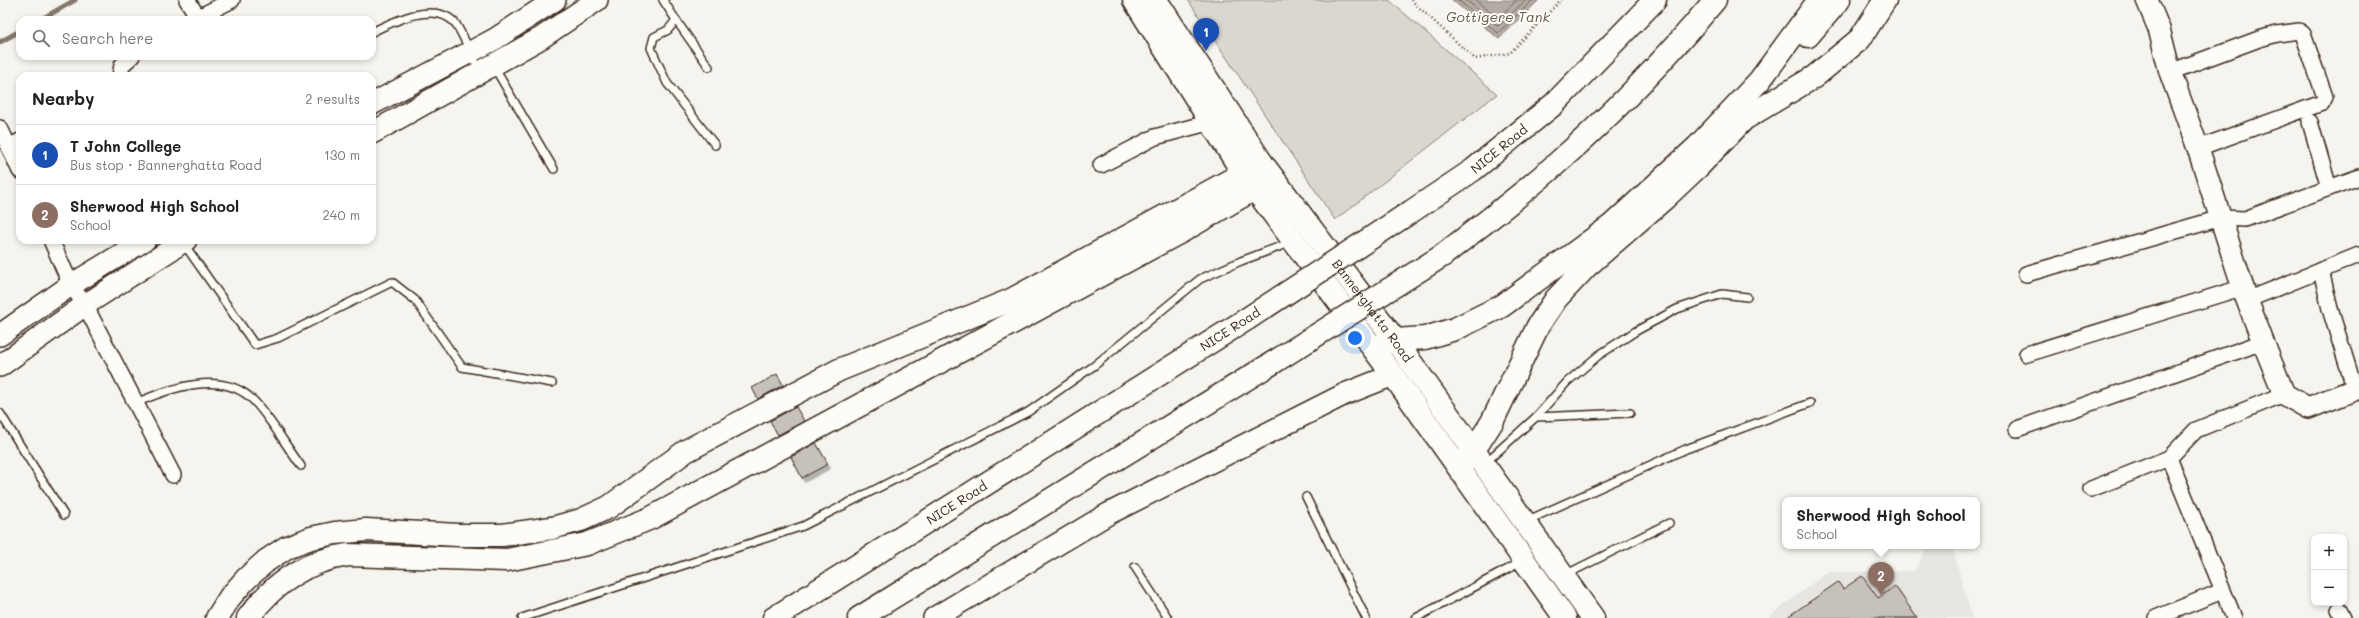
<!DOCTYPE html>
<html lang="en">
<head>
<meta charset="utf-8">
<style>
  :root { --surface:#fff; --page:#f2f2f2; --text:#222; --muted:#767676; --line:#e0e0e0; --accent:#d93025 }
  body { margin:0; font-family:Mali,sans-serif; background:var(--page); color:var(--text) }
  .controls { position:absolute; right:12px; bottom:12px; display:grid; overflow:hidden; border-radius:8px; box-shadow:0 2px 6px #0003 }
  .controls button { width:36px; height:36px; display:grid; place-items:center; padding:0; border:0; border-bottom:1px solid var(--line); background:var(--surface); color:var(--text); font:20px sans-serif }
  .you { position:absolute; left:1355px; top:338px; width:14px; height:14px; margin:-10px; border:3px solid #fff; border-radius:50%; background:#1a73e8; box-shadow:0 0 0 6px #1a73e833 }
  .badge { display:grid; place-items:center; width:26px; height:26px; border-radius:50%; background:var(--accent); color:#fff; font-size:13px; font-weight:700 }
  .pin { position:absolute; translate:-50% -33px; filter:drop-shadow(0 1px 2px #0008) }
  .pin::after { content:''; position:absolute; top:21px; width:14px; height:12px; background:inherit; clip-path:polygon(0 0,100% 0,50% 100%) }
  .popup { position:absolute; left:1782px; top:497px; width:198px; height:52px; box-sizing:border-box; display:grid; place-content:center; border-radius:8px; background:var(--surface); filter:drop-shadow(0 1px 3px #0005); font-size:13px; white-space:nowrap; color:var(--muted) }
  .popup b { font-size:15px; color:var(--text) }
  .popup::after { content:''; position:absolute; left:50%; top:100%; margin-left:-8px; border:8px solid transparent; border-top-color:var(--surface) }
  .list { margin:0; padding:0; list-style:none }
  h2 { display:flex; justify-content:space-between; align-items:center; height:52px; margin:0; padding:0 16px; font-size:17px }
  h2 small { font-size:13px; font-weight:400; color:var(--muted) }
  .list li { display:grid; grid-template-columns:26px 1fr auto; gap:12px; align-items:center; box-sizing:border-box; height:60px; padding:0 16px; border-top:1px solid var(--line) }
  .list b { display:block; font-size:15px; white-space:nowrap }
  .list p { margin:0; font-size:13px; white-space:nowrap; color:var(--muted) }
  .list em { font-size:13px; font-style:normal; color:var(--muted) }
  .icon { flex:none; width:22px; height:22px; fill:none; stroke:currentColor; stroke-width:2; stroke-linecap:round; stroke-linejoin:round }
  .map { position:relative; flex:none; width:2359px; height:618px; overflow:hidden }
  .search { position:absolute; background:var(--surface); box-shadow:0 2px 6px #0003; left:16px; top:16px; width:360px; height:44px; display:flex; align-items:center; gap:10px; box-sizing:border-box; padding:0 14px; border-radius:12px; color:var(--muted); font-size:15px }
  .panel { position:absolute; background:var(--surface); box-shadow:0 2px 6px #0003; left:16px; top:72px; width:360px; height:172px; border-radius:12px }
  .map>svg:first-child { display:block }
  .built { fill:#e7e5df }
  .green { fill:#dad6d0; stroke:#8a8077 }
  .water { fill:#b4aca4; stroke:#84786e }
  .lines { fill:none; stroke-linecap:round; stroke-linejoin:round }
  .shore { stroke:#6b5e54; stroke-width:1 }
  .stream { stroke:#84786e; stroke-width:5 }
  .building { fill:#c7c1bb; stroke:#3b2a1e; filter:url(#shadow) }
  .lane-casing { stroke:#3b2a1e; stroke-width:10 }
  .street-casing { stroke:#3b2a1e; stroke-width:18 }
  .secondary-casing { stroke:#3b2a1e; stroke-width:24 }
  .primary-casing { stroke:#3b2a1e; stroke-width:25 }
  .highway-casing { stroke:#3b2a1e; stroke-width:25 }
  .path { stroke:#3b2a1e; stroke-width:2.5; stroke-dasharray:1 3; stroke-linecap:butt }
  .lane { stroke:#fdfcf7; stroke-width:7 }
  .street { stroke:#fdfcf7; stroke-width:15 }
  .secondary { stroke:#fdfcf7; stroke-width:21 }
  .primary { stroke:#fdfcf7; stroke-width:22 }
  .highway { stroke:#fdfcf7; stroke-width:22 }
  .highway-bridge-casing { stroke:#3b2a1e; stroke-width:25; stroke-linecap:butt }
  .highway-bridge { stroke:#fdfcf7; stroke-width:22 }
  .labels { text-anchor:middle; stroke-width:4; stroke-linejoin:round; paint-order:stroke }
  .street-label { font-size:13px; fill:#3b2a1e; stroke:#fdfcf7 }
  .water-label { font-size:14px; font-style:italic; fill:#65584d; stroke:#fdfcf7 }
</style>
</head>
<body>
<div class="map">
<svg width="2359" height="618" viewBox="0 0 2359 618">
  <defs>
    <filter id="shadow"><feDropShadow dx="2.5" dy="4.5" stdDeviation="0" flood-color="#0004"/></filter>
  </defs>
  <rect width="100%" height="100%" fill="#f5f4ee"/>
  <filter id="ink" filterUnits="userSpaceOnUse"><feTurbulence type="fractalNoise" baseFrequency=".025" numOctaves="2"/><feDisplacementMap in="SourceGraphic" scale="8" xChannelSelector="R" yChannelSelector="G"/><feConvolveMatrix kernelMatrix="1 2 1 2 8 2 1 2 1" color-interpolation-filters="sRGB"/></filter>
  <g filter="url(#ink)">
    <polygon class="built" points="1927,546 1952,546 1972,618 1768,618 1827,572 1915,571"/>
    <polygon class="green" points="1188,0 1389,0 1497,94 1335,220"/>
    <polygon class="water" points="1452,0 1539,0 1499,39"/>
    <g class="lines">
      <g class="shore">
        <polyline points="1458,0 1498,33 1533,0"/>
        <polyline points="1466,0 1498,26 1526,0"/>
        <polyline points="1475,0 1498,18 1517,0"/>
      </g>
      <g class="stream">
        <polyline points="40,20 75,0"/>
        <polyline points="0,42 20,31"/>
      </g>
    </g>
    <g class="building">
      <polygon points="777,374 783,385 758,399 752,388"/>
      <polygon points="796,407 804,421 778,435 770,421"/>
      <polygon points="816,443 828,464 802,478 791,457"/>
      <polygon points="1862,576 1878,598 1895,586 1917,618 1786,618 1838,582 1843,589"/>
    </g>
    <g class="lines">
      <g class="lane-casing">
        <g id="lane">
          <polyline points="663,0 676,20 668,30 654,37 651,48 667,83 715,145"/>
          <polyline points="676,20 709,67"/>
          <path d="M 372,32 C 394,21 436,0 456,24 C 465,39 472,56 480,71"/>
          <polyline points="494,67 554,169"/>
          <polyline points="184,244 255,345 278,338 392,282 415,300 462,367 552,383"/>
          <path d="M 136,403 C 170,388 223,369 254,401 C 271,419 286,446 301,466"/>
          <polyline points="0,413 64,515"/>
          <polyline points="1536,417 1630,413"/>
          <polyline points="1485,463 1536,417 1567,382 1599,355 1636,331 1677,309 1722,294 1747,297"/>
          <polyline points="1306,497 1366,618"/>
          <polyline points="1526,521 1686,449 1810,403"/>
          <polyline points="1135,567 1168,618"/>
          <polyline points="1565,575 1669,523"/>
          <polyline points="522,618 803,526 1028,412 1095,365 1200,279 1241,261 1292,242"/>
          <polyline points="1416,618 1523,561"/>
        </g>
      </g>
      <g class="street-casing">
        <g id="street">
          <polyline points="187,0 198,17"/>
          <polyline points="193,20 232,0"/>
          <polyline points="2170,72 2259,39 2277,34 2299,31 2303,34 2325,97 2322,103 2198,148"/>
          <polyline points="120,76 122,65 132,56"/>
          <polyline points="2310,122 2329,188"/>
          <polyline points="0,128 9,147 20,141"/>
          <polyline points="9,147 20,171"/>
          <polyline points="1101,165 1155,137 1211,122"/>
          <polyline points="51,240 71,285 85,305 173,475"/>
          <polyline points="2321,270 2330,309 2355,390"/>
          <polyline points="2026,274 2221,218 2245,219 2359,177"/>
          <polyline points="2247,300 2359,255"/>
          <polyline points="2027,354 2244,287"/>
          <polyline points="2017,429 2263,342"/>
          <polyline points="2169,458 2234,618"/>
          <polyline points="2091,489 2169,458 2196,430 2284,394"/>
          <polyline points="2339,610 2343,618"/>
          <polyline points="2156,618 2222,591"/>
        </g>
      </g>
      <g class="secondary-casing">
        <g id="secondary">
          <polyline points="2147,0 2159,29 2170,72 2198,148 2247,300 2263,342 2284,394 2308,408 2359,388"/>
          <polyline points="372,104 495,39 555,0"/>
          <polyline points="372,133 541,38 597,0"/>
          <polyline points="0,335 71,285 145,240"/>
          <polyline points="0,366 85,305 186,240"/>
          <polyline points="934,618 1108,514 1345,394 1393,375"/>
        </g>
      </g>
      <g class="primary-casing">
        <g id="primary">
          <polyline points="1134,0 1243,173 1393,375 1565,618"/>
          <path id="s1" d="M 1156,0 L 1262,163 L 1395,340 L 1593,618"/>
        </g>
      </g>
      <g class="highway-casing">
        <g id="highway">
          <polyline points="1808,36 1839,0"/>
          <path id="s2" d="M 1412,211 L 1473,170 L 1554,104 L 1655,0"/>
          <path d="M 1442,256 C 1480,226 1519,197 1555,165 C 1613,114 1666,59 1715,0"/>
          <polyline points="1373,348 1395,340 1425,338 1455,329 1502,306 1612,225 1697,147 1760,80 1819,0"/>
          <polyline points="1459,468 1474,450 1492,422 1538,326 1556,299 1587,266 1665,198 1699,166 1744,119 1814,77 1860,39 1885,0"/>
          <polyline points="217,618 230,597 246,579 266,561 287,547 311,538 335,533 366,530 458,535 502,535 552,528 581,520 609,507 686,451 839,370 1011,300 1262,163"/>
          <path d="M 248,618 C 273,583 305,561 348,555 L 507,560 L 587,544 L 651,518 L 1186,229 L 1273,178"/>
          <path id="s3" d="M 774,618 L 1247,319"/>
          <polyline points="859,618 1274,362"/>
        </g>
      </g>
      <polyline class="path" points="1411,0 1475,59 1510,53 1561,0"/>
      <use href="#lane" class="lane"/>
      <use href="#street" class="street"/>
      <use href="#secondary" class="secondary"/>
      <use href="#primary" class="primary"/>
      <use href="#highway" class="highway"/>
      <g class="highway-bridge-casing">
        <g id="highway-bridge">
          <polyline points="1247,319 1412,211"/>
          <polyline points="1274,362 1442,256"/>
        </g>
      </g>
      <use href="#highway-bridge" class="highway-bridge"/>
    </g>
  </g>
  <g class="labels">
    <g class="street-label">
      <text dy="5" stroke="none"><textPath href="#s2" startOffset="107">NICE Road</textPath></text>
      <text dy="5" stroke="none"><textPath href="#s1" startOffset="379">Bannerghatta Road</textPath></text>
      <text transform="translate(1230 329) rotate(-33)" y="5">NICE Road</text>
      <text dy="5" stroke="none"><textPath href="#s3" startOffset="216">NICE Road</textPath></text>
    </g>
    <g class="water-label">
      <text x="1498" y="22">Gottigere Tank</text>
    </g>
  </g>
</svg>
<div class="controls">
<button>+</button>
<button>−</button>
</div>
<div class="you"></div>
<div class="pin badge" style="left:1206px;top:51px;background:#1a4fb4">1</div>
<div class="pin badge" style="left:1881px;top:595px;background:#8d6e63">2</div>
<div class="popup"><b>Sherwood High School</b>School</div>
<div class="search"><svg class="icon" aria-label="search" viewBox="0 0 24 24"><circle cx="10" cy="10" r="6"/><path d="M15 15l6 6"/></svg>Search here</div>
<section class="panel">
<h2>Nearby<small>2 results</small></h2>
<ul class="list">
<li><span class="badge" style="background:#1a4fb4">1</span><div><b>T John College</b><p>Bus stop · Bannerghatta Road</p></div><em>130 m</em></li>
<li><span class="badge" style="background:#8d6e63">2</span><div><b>Sherwood High School</b><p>School</p></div><em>240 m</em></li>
</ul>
</section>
</div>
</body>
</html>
